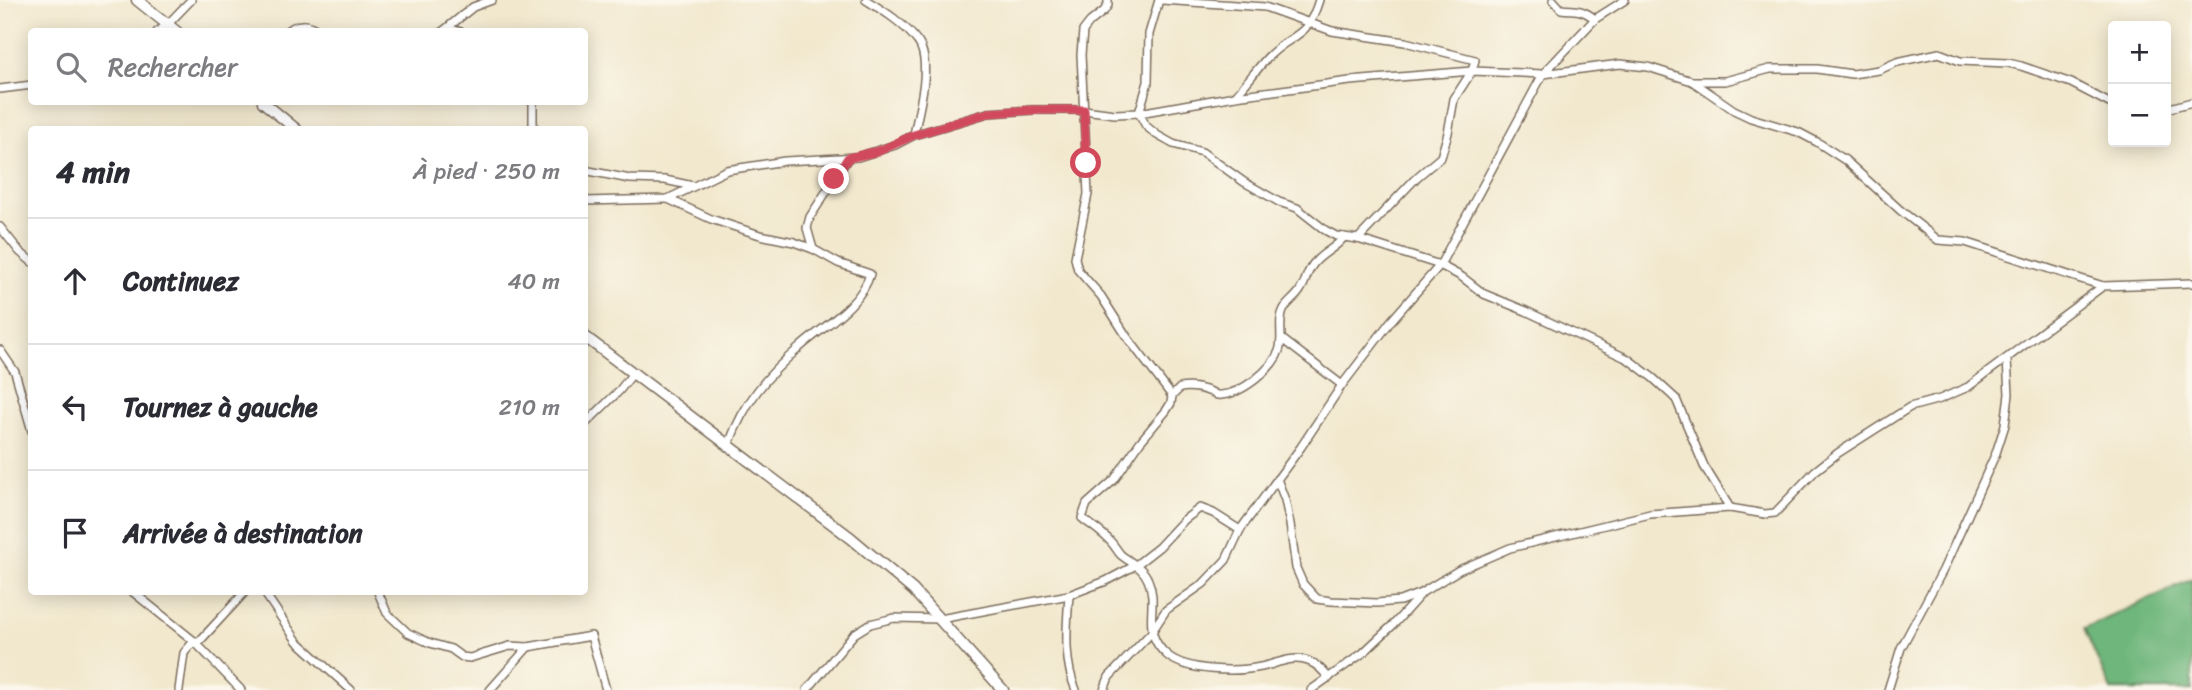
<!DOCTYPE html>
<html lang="fr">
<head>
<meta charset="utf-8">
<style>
  :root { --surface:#fff; --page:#f2f2f3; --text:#2b2b33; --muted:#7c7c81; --line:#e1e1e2 }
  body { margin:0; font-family:Sriracha,sans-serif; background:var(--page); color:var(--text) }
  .controls { position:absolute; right:21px; top:21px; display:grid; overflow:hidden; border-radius:7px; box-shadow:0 4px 18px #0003 }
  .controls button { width:63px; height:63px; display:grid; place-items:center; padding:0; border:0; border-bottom:2px solid var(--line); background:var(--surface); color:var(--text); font:35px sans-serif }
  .stop { position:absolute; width:21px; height:21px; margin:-16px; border:5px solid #d1495b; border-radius:50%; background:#fff }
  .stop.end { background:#d1495b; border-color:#fff; box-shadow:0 2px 7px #0008 }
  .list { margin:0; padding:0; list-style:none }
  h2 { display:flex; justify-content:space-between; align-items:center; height:91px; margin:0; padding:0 28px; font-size:30px }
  h2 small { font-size:23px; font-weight:400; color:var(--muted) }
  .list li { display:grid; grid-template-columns:46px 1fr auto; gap:21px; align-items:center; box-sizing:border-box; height:126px; padding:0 28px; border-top:2px solid var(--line) }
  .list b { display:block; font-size:26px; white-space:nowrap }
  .list em { font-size:23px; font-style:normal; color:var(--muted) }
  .icon { flex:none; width:38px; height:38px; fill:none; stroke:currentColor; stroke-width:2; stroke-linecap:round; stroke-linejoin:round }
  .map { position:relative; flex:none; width:2192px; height:690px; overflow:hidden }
  .search { position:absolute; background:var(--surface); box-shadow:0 4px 18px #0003; left:28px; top:28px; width:560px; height:77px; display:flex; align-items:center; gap:18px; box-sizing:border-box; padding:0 24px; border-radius:7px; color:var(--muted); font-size:26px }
  .panel { position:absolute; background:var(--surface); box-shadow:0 4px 18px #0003; left:28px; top:126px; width:560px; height:469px; border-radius:7px }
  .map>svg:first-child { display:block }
  .forest { fill:#6eb67b; stroke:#54704c; stroke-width:2 }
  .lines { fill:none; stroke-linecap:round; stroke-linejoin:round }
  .minor-casing { stroke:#7b6c5c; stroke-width:10 }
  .tertiary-casing { stroke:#7b6c5c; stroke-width:13 }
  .minor { stroke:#fff; stroke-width:7 }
  .tertiary { stroke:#fff; stroke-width:10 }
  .route { stroke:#d1495b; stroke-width:9 }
</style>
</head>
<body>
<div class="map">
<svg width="2192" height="690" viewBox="0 0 2192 690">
  <rect width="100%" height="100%" fill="#fbf7ec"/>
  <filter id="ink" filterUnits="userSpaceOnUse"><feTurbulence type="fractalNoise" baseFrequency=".0143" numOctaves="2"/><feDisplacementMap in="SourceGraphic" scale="14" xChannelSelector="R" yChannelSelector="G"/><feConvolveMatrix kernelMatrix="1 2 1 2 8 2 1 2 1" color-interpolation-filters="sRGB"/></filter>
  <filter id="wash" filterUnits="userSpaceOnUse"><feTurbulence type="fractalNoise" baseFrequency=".00686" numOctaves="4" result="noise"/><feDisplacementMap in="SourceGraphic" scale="28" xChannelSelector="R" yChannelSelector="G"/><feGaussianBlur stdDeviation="1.57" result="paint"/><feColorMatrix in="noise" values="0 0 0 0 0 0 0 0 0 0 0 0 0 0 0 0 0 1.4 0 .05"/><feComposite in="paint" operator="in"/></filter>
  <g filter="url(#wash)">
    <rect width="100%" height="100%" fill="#f2e8ce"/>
    <polygon class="forest" points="2192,579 2192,690 2111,690 2084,629"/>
  </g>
  <g filter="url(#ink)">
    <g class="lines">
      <g class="minor-casing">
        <g id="minor">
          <path d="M 866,0 C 884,11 905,24 918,42 C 933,63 918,112 914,135"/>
          <polyline points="1108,0 1108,5 1104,11 1090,22 1083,31 1081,55 1088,194 1075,258 1078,270 1101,296 1127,337 1172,396"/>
          <polyline points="1159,0 1149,34 1148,82 1139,113 1146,126 1157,135 1173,144 1202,152 1244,182 1279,202 1297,208 1325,230 1336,236 1358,239 1440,265 1462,277 1484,294 1526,311 1628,359 1653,378 1676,399 1704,466 1730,508"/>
          <polyline points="1162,0 1265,7 1332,31 1405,42 1475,60 1472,71 1454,99 1448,133 1441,157 1417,177 1358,239"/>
          <path d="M 1553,0 L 1561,9 C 1577,11 1581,8 1595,19"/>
          <polyline points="448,28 461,32"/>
          <polyline points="157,32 168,24 191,0"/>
          <path d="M 285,32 C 297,23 307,22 320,32"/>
          <polyline points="442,32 473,7 492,0"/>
          <polyline points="1692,81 1725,81 1770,69 1817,69 1852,74 1879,70 1897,62 1939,53 1960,61 2008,63 2021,66 2071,83 2113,105"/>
          <polyline points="0,89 32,85"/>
          <path d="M 1235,96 C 1246,84 1256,70 1268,57 C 1293,31 1306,42 1319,0"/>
          <polyline points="533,102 533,130"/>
          <polyline points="2166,109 2192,102"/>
          <polyline points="584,170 630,179 665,180 693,186"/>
          <path d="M 668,199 L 711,219 L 760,235 L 794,242 L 813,249 L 838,263 L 870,274 C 861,306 822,327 799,348 C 766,376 744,403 729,444"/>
          <polyline points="584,201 668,199 727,170 785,161 858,157 895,145 914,135 988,113 1032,110 1084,110 1115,114 1139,113 1235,96 1350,81 1472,71 1543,74 1620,64 1648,67 1692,81 1734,110 1751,118 1798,132 1817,142 1845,160 1900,210 1938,240 1965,242 2103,286 2192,283"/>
          <polyline points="0,227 20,252 32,262"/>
          <polyline points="813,249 807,228 810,217 848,158"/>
          <polyline points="1282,339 1342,385"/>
          <polyline points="0,350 15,372 32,431"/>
          <polyline points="584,425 619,391 634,372"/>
          <polyline points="1277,479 1285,500 1290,524 1296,568 1303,584 1317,599 1331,601 1377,603 1400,601 1421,593 1459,570 1510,548 1650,514 1730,508 1765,514 1775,513 1815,471 1838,453 1910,407 1940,399 1968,387 2103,286"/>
          <polyline points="133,592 194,641 241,690"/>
          <polyline points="264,592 297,641 351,690"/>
          <polyline points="378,592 387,613 408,633 430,643 451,649 462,657 470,658 510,646 528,647 591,636 606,690"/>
          <path d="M 1069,595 C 1067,627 1063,660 1076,690"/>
          <polyline points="197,644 245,592"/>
          <path d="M 1329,678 C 1323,671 1317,664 1308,661 C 1293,655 1276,664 1261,667 C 1237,672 1187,672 1167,655 C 1139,631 1160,606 1148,580 C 1143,567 1131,563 1121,555 C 1117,551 1115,546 1111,542 C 1103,533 1092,526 1082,518 L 1087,504 L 1114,480 L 1140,442 L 1166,411 L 1171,403 L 1172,396 L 1180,388 C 1191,386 1201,388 1211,392 C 1216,394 1216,396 1221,395 C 1241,394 1272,370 1279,351 C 1284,338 1277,321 1284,309 C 1288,302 1297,297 1301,289 C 1307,280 1307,269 1316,261 C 1325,251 1336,248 1344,237"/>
          <polyline points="179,690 184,653 194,641"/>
          <polyline points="490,690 528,647"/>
          <polyline points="807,690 854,634 870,624 894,618 940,619 1069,595 1106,581 1136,565 1159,547 1184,520 1200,508 1213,513 1240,530"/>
          <polyline points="1104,690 1109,677 1151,633 1166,610 1203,584 1226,560 1240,530 1301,447 1342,385 1391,321 1440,265 1543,74 1595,19 1625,0"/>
          <polyline points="1311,690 1363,653 1395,623 1421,594"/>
          <polyline points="1888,690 1901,648 1943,570 1996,453 2005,425 2009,394 2007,360"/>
        </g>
      </g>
      <g class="tertiary-casing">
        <g id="tertiary">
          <polyline points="137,0 177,32"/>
          <polyline points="263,102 297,130"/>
          <polyline points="584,336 851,538 913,590 1003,690"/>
        </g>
      </g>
      <use href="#minor" class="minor"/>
      <use href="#tertiary" class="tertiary"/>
    </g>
  </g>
  <g class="lines" filter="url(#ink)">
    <polyline class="route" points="834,179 848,158 879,151 914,135 988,113 1032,110 1084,110 1086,163"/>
  </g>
</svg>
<div class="controls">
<button>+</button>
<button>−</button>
</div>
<div class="stop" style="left:1086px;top:163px"></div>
<div class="stop end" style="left:834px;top:179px"></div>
<div class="search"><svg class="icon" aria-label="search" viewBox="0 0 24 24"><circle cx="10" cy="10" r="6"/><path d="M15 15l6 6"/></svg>Rechercher</div>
<section class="panel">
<h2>4 min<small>À pied · 250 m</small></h2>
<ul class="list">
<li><svg class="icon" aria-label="ahead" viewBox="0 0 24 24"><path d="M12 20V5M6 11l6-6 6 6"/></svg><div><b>Continuez</b></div><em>40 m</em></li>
<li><svg class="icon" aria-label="left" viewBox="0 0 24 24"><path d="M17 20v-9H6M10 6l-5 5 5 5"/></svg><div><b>Tournez à gauche</b></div><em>210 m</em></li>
<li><svg class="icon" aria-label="arrive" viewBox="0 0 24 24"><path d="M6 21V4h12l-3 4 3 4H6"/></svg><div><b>Arrivée à destination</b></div></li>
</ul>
</section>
</div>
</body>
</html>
